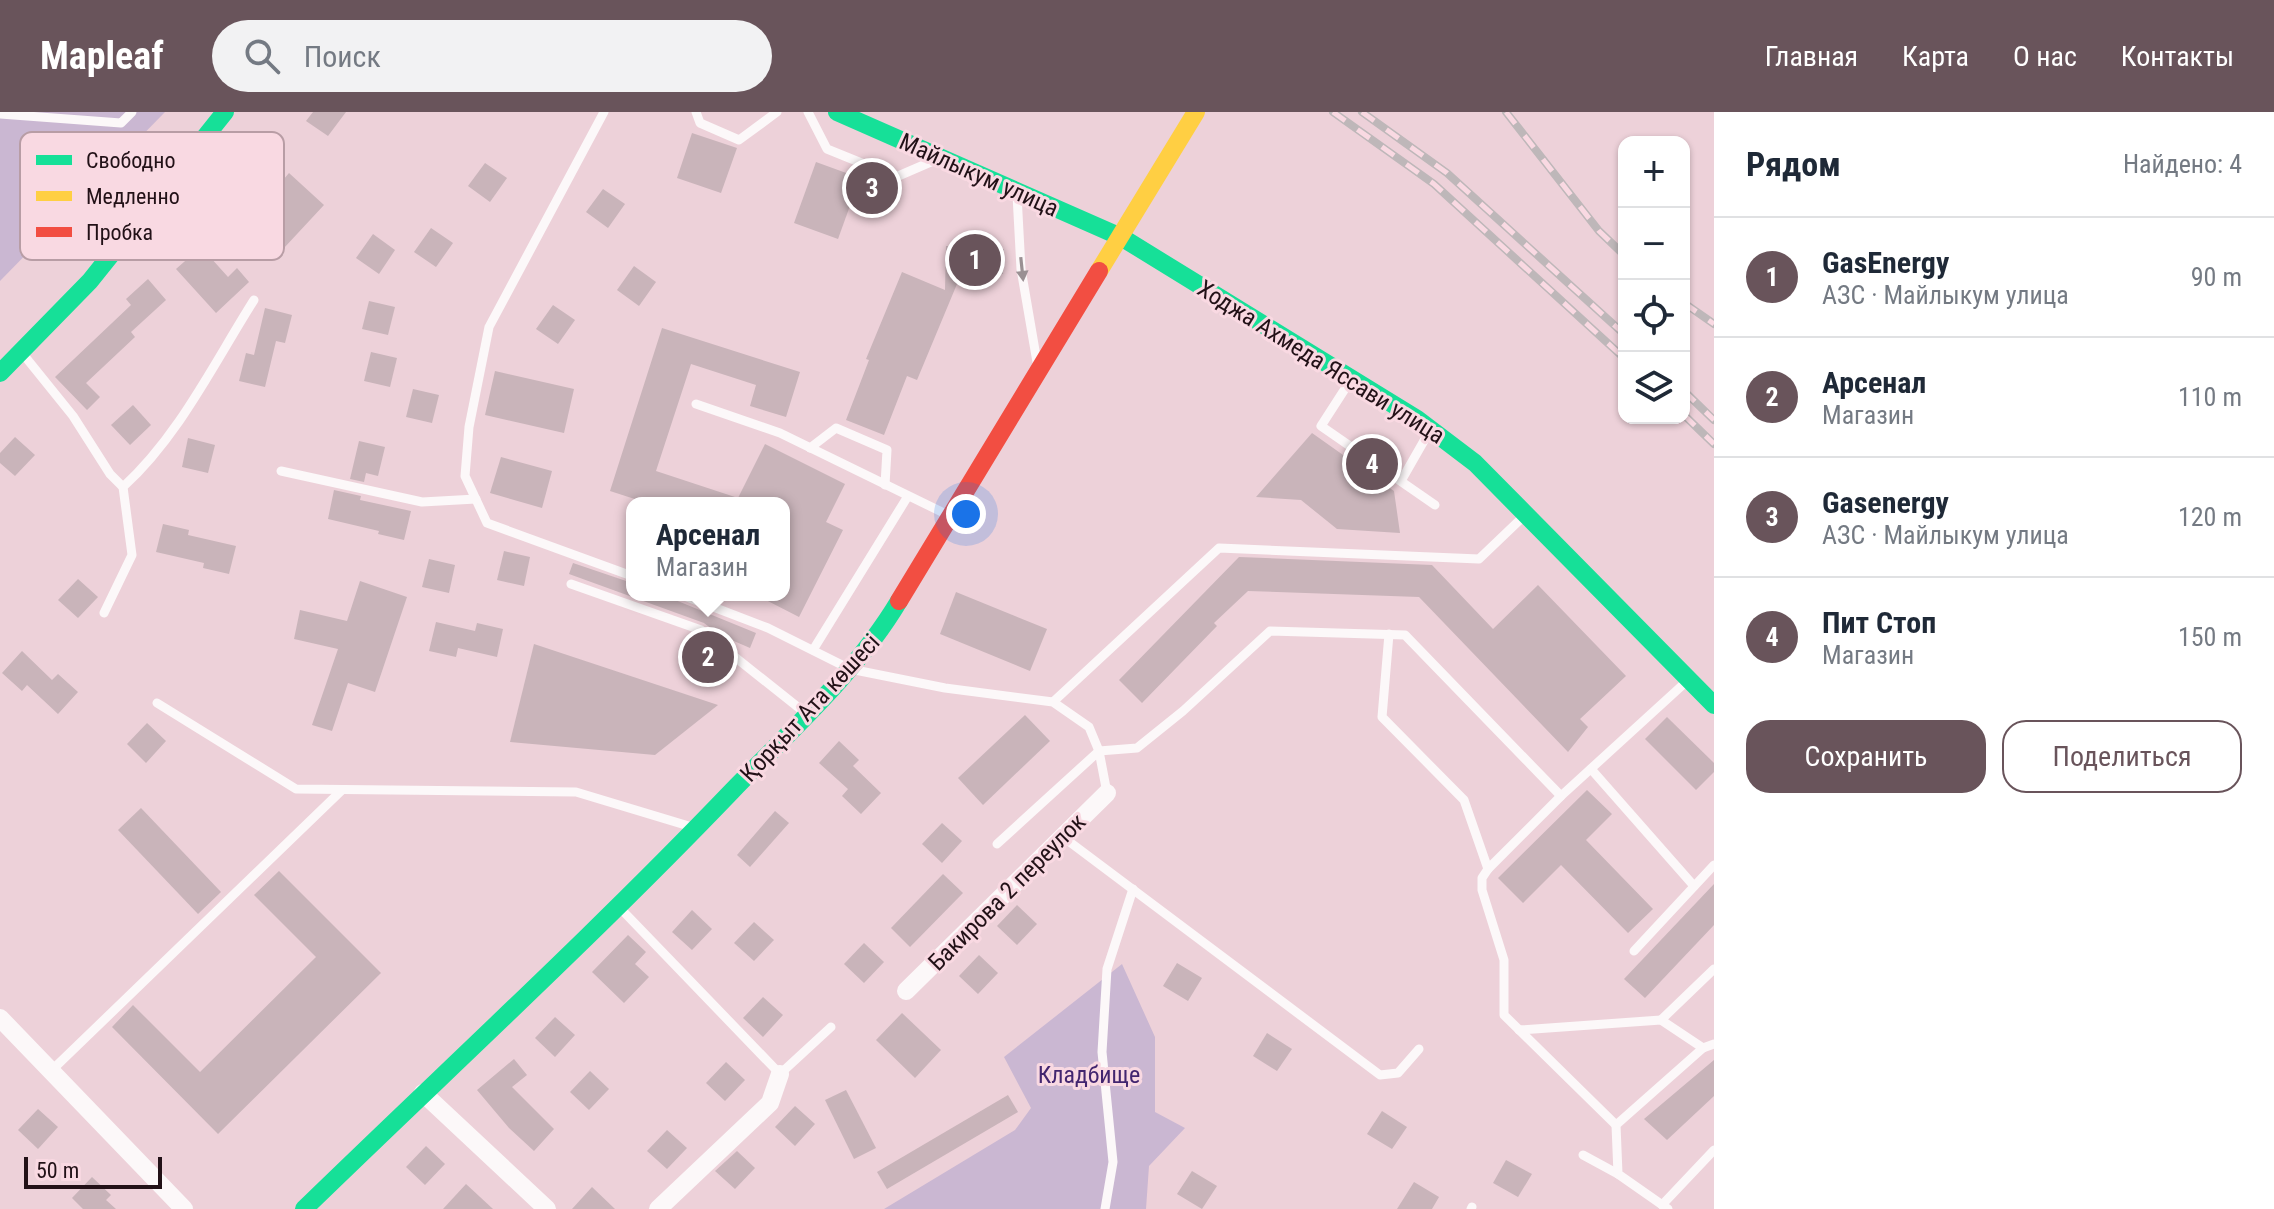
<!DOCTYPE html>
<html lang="ru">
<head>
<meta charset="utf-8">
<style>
  :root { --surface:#fff; --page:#f2f2f3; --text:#1f2937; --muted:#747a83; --line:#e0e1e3; --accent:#69545b }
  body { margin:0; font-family:"Roboto Condensed",sans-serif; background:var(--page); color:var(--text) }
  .controls { position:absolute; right:24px; top:24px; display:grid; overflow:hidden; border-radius:16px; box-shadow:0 2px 6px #0004 }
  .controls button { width:72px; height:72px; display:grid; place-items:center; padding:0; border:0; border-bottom:2px solid var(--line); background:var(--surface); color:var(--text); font:40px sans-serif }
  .scale { position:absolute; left:24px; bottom:20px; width:138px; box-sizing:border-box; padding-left:8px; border:4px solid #221117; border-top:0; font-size:22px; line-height:28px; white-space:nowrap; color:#221117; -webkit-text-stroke:6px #f9d9e2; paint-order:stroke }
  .you { position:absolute; left:966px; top:402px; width:28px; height:28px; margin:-20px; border:6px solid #fff; border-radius:50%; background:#1a73e8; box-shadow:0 0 0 12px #1a73e833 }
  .badge { display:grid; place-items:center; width:52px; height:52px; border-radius:50%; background:var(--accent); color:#fff; font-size:26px; font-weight:700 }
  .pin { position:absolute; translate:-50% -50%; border:4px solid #fff; box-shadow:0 2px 8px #0006 }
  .popup { position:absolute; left:626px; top:385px; width:164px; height:104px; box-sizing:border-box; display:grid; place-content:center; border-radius:16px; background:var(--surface); filter:drop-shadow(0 2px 6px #0005); font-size:26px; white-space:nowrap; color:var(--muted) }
  .popup b { font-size:30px; color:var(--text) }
  .popup::after { content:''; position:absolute; left:50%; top:100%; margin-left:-16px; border:16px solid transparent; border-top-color:var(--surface) }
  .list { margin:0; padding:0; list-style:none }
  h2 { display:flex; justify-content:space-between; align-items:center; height:104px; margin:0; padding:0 32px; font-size:34px }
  h2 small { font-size:26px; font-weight:400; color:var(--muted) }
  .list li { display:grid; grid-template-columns:52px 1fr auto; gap:24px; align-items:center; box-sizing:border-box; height:120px; padding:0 32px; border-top:2px solid var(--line) }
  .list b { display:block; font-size:30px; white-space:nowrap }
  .list p { margin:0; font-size:26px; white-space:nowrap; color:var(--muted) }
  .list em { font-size:26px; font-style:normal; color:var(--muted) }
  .actions { display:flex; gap:16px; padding:24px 32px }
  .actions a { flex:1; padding:18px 0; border:2px solid var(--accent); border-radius:24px; text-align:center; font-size:28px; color:var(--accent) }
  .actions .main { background:var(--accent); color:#fff }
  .icon { flex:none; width:44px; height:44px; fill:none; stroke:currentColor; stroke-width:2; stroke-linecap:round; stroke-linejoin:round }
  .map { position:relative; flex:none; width:1714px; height:1097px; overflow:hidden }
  header { display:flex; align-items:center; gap:48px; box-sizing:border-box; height:112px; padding:0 40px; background:var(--accent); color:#fff }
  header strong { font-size:38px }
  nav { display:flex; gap:44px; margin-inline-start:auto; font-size:28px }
  .search { width:560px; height:72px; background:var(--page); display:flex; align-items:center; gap:20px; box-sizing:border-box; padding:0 28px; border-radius:44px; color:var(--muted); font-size:30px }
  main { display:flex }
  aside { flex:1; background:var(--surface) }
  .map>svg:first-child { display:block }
  .green { fill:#cab7d2 }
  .building { fill:#c9b4ba }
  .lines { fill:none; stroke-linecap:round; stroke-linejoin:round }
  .lane { stroke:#fcf8f9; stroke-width:9 }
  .street { stroke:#fcf8f9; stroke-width:18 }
  .fast { stroke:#16e098; stroke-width:18 }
  .slow { stroke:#ffcf43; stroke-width:18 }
  .jam { stroke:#f24e42; stroke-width:18 }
  .rail-casing { stroke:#beb7b9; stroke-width:8 }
  .rail { stroke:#f9d9e2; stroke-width:5; stroke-dasharray:15; stroke-linecap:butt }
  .oneway { fill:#9a9093 }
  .labels { text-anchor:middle; stroke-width:6; stroke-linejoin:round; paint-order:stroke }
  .street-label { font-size:24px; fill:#221117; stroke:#f9d9e2 }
  .park-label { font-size:24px; fill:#42256f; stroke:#f9d9e2 }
  .key { fill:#f9d9e2; stroke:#b89da5; stroke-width:2 }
  .key-label { font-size:22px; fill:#221117 }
</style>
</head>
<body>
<header>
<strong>Mapleaf</strong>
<div class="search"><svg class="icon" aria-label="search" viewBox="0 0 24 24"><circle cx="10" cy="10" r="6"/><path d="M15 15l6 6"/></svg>Поиск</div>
<nav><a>Главная</a><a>Карта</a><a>О нас</a><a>Контакты</a></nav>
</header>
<main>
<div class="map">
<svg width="1714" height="1097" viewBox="0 0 1714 1097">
  <rect width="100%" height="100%" fill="#edd1d9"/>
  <g class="green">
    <polygon points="0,0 165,0 0,169"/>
    <polygon points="1122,852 1155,925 1155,1000 1185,1016 1149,1054 1146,1097 884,1097 1015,1018 1031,996 1004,945"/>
  </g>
  <g class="building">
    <polygon points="313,0 346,0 328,24 306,9"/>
    <polygon points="692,21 737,36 721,81 677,66"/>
    <polygon points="251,50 278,74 289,61 324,93 284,136 223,81"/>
    <polygon points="816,50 860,66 838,127 794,111"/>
    <polygon points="485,51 507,66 490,90 468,74"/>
    <polygon points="603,77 625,92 608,116 586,100"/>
    <polygon points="431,116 453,131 436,155 414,140"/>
    <polygon points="373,122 395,138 379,162 356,146"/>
    <polygon points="946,134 1004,137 1003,162 962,160 917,268 907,264 884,323 846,308 869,248 866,247 902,160 945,178"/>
    <polygon points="201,135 228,165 237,156 249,170 216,201 176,157"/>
    <polygon points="634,154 656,170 639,194 617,178"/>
    <polygon points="148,167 166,188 131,220 135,225 86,271 100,285 87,298 55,265 131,193 126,187"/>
    <polygon points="369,189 395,195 388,223 362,217"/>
    <polygon points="553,193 575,208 558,232 536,217"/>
    <polygon points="265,196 292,203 285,231 276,229 265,275 239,269 246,241 254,243"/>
    <polygon points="662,216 800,260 786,305 750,294 756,273 691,252 656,359 738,386 765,332 845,372 826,410 843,418 799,505 756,483 784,483 784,391 647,391 610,379"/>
    <polygon points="371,240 397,246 390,275 364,269"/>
    <polygon points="495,259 574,277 564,321 485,303"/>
    <polygon points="413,277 439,283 432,311 406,305"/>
    <polygon points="133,293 151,313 130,333 111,313"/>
    <polygon points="1312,321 1394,379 1400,421 1337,417 1301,388 1256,385"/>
    <polygon points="15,325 35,343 15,364 0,351 0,341"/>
    <polygon points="188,326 215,333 208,361 182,355"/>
    <polygon points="359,329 385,335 378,364 366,361 364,370 350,367"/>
    <polygon points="501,345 552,359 542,396 490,381"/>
    <polygon points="334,378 361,384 360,388 411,399 404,428 378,422 379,419 328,407"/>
    <polygon points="163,412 189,418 188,423 236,434 229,462 203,456 204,451 156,440"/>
    <polygon points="504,439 530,445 524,474 497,468"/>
    <polygon points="1239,445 1432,453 1493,517 1538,473 1626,564 1580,607 1588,615 1568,640 1419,485 1248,479 1214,511 1217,514 1142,591 1119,568"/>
    <polygon points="429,447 455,453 449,481 422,475"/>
    <polygon points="573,451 632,471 632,483 663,483 756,521 750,536 720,523 704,511 569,462"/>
    <polygon points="78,467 98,485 78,506 58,488"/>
    <polygon points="360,469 407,485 375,580 348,571 332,619 312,613 338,537 294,527 300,498 347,509"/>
    <polygon points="956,480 1047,517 1030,559 940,522"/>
    <polygon points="436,510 475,519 477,511 503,517 497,545 458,536 456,545 429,539"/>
    <polygon points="534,532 718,593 655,643 510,630"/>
    <polygon points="22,539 52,568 58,562 78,580 58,602 27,573 22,579 2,561"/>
    <polygon points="1025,603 1050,629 983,693 958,666"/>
    <polygon points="1667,605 1714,651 1714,660 1696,678 1645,627"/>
    <polygon points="147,611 166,629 146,651 127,632"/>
    <polygon points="839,629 859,648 853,654 881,681 861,702 842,684 848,677 819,651"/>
    <polygon points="1587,678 1612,702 1586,728 1653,797 1628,821 1561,753 1523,791 1498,766"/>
    <polygon points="141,696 221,780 198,802 118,718"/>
    <polygon points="775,699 789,711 750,755 737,743"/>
    <polygon points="942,711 962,729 942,751 922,732"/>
    <polygon points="279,759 381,861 218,1022 112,915 133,893 200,960 316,845 254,783"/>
    <polygon points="943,762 963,781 910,835 891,816"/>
    <polygon points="1714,772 1714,813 1645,886 1624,867"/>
    <polygon points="1017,793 1037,812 1017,833 997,814"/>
    <polygon points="692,798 712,817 692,838 672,820"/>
    <polygon points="754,810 774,828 754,849 734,831"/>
    <polygon points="628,823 646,840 635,852 649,865 624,891 592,860"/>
    <polygon points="864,831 884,850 864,871 844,852"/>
    <polygon points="979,843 998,861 978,882 959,864"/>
    <polygon points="1177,851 1202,866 1188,889 1163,874"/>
    <polygon points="763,885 783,903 763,925 743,906"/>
    <polygon points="902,901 941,938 915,966 876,928"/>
    <polygon points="555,905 575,923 555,945 535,926"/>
    <polygon points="1267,921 1292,937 1277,959 1253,944"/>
    <polygon points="514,947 527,963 512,975 554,1017 534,1039 509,1016 477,978"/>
    <polygon points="1714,948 1714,984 1667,1028 1644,1007"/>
    <polygon points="726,950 745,968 725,989 706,971"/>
    <polygon points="590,959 609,977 589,998 570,980"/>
    <polygon points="846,978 876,1036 854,1047 825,988"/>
    <polygon points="1008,983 1018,1000 887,1077 877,1060"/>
    <polygon points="795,994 815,1012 795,1034 775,1015"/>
    <polygon points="38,997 58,1015 38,1037 18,1018"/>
    <polygon points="1382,999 1407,1015 1392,1037 1367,1022"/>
    <polygon points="667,1018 687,1036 667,1057 647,1039"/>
    <polygon points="426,1034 445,1052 425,1073 406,1055"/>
    <polygon points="737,1039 755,1056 735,1077 715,1059"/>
    <polygon points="1506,1048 1532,1062 1518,1085 1493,1071"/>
    <polygon points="1192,1059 1217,1074 1202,1097 1177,1082"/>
    <polygon points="92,1065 111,1083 106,1088 116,1097 83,1097 72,1086"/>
    <polygon points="1414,1070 1439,1085 1432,1097 1397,1097"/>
    <polygon points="466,1072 493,1097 443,1097"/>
    <polygon points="592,1075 615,1097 572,1097"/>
  </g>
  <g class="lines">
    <g class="lane">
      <polyline points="604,0 489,215 469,315 465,364 487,411 632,464"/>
      <polyline points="696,0 700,11 739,28 777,0"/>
      <polyline points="808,0 827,37 896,65 933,49"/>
      <polyline points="0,2 121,11 132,0"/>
      <polyline points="1017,83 1021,157 1037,250"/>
      <polyline points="23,242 73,304 110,362 123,375"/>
      <polyline points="1350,269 1321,314 1435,393"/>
      <polyline points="696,292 780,321 948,403"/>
      <polyline points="810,336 836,316 887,338 885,373"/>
      <polyline points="281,359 422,390 476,387"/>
      <polyline points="1401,369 1429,320"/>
      <polyline points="571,472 701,518 804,600"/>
      <polyline points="682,483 768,516 850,557 945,576 1053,590 1089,615 1099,639 1107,681"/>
      <path d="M 104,501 L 132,443 L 123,375 C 179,324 214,251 254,188"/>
      <polyline points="1389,522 1382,605 1464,688 1488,757"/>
      <polyline points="813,538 908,384"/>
      <polyline points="1053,590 1219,436 1479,447 1524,404"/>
      <polyline points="157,591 296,677 576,680 692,715"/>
      <polyline points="1591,657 1694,774"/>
      <polyline points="1063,725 1380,963 1398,961 1419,937"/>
      <polyline points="997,732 1099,639 1137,636 1183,599 1270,519 1405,523 1561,684"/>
      <polyline points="620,796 780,962 831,915"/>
      <polyline points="1634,839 1714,753"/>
      <polyline points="1661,908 1714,857"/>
      <polyline points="1519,918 1661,908 1703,936"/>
      <polyline points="51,959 342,678"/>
      <polyline points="1616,1013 1504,903 1504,848 1482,778 1482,766 1488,757 1561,684 1687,569"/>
      <polyline points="1583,1043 1618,1062"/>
      <polyline points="1662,1093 1714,1038"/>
      <polyline points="1105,1097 1113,1050 1102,940 1107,857 1133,777"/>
      <polyline points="1471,1097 1472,1095"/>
      <polyline points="1668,1097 1618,1062 1616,1013 1703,936 1714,932"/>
    </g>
    <g class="street">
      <polyline points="906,879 1107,681"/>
      <polyline points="0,906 184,1097"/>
      <polyline points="423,981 547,1097"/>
      <polyline points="658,1097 770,991 780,962"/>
    </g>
    <g class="fast">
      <polyline points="837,0 1121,125 1417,307 1475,351 1714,593"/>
      <polyline points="0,261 90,169 225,0"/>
      <path d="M 304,1097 C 447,958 594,823 732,679 C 790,619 856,561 899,489"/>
    </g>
    <polyline class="slow" points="1099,159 1196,0"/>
    <polyline class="jam" points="899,489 1099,159"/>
    <g class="rail-casing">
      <g id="rail">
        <polyline points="1333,0 1434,72 1624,246"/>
        <polyline points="1362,0 1447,61 1624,222"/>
        <polyline points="1506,0 1599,119 1624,143"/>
        <polyline points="1684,191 1714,212"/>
        <polyline points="1684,279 1714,308"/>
        <polyline points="1684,303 1714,332"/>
      </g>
    </g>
    <use href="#rail" class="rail"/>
  </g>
  <defs><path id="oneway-solid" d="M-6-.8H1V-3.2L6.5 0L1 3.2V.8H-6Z" transform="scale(2)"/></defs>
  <use class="oneway" href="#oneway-solid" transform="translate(1022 157) rotate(84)"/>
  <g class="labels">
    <g class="street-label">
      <text transform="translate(979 63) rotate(24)" y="8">Майлыкум улица</text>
      <text transform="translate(1321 250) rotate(32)" y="8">Ходжа Ахмеда Яссави улица</text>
      <text transform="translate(810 596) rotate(-47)" y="8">Қорқыт Ата көшесі</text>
      <text transform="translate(1007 780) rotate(-45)" y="8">Бакирова 2 переулок</text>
    </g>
    <g class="park-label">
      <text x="1089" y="971">Кладбище</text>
    </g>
  </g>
  <rect x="20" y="20" width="264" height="128" rx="12" class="key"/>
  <rect x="36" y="43" width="36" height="10" fill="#16e098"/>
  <rect x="36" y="79" width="36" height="10" fill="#ffcf43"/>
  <rect x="36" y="115" width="36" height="10" fill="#f24e42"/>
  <g class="key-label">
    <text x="86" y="56">Свободно</text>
    <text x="86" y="92">Медленно</text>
    <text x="86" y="128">Пробка</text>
  </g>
</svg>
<div class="controls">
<button>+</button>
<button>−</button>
<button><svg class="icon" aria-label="locate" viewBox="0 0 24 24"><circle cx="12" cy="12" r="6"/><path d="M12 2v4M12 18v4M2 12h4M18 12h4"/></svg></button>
<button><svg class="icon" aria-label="layers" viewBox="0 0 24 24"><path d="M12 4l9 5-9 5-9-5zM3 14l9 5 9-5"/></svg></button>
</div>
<div class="scale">50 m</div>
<div class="you"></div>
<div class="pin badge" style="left:975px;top:148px">1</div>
<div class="pin badge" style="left:708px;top:545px">2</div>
<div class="popup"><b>Арсенал</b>Магазин</div>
<div class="pin badge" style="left:872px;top:76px">3</div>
<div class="pin badge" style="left:1372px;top:352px">4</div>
</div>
<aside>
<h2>Рядом<small>Найдено: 4</small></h2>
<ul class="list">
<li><span class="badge">1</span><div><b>GasEnergy</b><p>АЗС · Майлыкум улица</p></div><em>90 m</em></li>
<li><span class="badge">2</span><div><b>Арсенал</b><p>Магазин</p></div><em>110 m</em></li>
<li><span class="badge">3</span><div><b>Gasenergy</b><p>АЗС · Майлыкум улица</p></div><em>120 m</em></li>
<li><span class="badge">4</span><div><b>Пит Стоп</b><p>Магазин</p></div><em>150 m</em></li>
</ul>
<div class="actions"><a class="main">Сохранить</a><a>Поделиться</a></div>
</aside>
</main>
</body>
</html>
